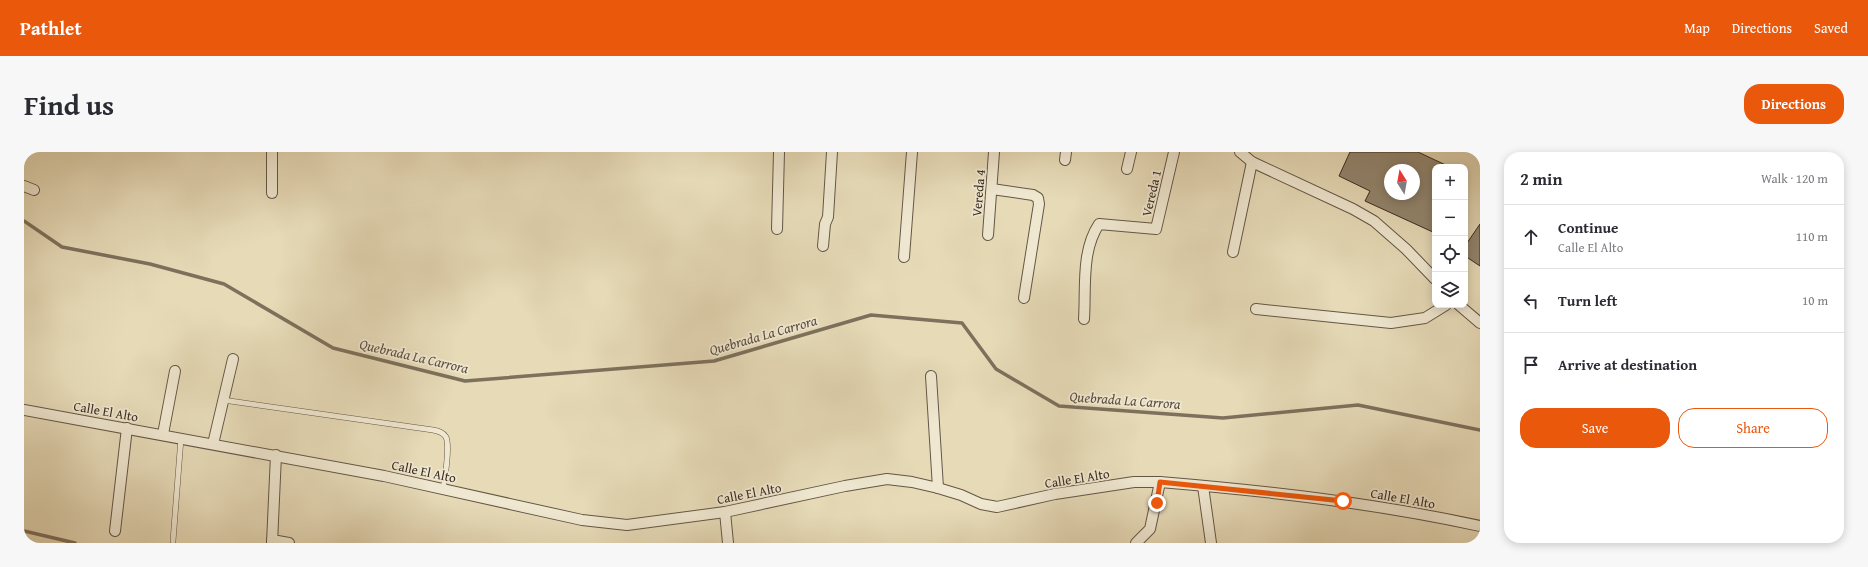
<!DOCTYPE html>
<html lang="en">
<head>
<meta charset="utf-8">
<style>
  :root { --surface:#fff; --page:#f7f7f7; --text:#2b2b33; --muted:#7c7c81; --line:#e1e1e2; --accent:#ea580c }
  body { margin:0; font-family:"Gentium Book Plus",serif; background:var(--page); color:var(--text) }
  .controls { position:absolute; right:12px; top:12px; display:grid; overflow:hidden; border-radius:8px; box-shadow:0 2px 10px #0003 }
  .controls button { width:36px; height:36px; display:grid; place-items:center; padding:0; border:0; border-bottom:1px solid var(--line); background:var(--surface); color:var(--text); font:20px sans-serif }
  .compass { position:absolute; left:1360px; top:12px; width:36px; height:36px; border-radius:50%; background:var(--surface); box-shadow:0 2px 10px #0003; rotate:349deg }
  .stop { position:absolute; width:12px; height:12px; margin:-9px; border:3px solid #ea580c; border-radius:50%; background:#fff }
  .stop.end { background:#ea580c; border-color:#fff; box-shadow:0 1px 4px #0008 }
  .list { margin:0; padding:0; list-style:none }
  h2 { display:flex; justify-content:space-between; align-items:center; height:52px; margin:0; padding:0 16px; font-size:17px }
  h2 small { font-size:13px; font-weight:400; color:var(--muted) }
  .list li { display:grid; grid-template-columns:26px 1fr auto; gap:12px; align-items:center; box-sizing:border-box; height:64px; padding:0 16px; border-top:1px solid var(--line) }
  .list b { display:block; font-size:15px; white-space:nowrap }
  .list p { margin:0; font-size:13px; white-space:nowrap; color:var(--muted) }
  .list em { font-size:13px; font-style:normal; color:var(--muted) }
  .actions { display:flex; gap:8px; padding:12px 16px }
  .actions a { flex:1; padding:9px 0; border:1px solid var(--accent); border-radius:16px; text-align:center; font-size:14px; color:var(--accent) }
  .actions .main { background:var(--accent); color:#fff }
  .icon { flex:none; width:22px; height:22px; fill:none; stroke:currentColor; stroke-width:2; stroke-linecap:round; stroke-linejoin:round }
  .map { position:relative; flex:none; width:1456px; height:391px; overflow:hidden; border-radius:16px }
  header { display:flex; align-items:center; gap:24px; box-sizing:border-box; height:56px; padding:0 20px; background:var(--accent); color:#fff }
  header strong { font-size:19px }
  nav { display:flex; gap:22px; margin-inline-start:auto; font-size:14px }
  .intro { display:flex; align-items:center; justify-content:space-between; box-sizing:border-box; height:96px; padding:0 24px }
  h1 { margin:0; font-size:28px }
  .button { padding:10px 18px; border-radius:16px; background:var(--accent); color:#fff; font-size:14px; font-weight:700 }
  main { display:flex; gap:24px; padding:0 24px }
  aside { flex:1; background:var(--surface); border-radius:16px; box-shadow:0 2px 10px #0003 }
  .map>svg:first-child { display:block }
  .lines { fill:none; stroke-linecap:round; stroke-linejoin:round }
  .stream { stroke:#7d705c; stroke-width:3.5 }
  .building { fill:#93866f; stroke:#392b21; fill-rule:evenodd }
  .lane-casing { stroke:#645746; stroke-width:6 }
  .street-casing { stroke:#645746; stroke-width:12 }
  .lane { stroke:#efe7d0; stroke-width:5 }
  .street { stroke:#efe7d0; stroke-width:10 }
  .route { stroke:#ea580c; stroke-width:5 }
  .labels { text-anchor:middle; stroke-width:3.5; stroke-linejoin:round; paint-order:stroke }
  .street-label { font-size:13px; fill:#392b21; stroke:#efe7d0 }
  .water-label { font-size:14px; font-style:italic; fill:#5b4e3f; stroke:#efe7d0 }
</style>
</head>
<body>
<header>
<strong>Pathlet</strong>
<nav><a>Map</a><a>Directions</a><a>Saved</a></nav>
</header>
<div class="intro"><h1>Find us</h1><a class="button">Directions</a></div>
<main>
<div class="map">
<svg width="1456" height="391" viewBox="0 0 1456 391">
  <rect width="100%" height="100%" fill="#e6dab7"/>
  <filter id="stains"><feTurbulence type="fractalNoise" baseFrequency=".005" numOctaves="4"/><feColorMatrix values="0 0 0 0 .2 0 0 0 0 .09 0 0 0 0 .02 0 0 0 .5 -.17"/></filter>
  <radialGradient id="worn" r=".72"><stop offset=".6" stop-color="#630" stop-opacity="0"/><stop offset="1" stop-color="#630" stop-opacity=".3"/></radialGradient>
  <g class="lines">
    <g class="stream">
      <polyline points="0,69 38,95 126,112 200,132 309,196 441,229 690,209 847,163 938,171 972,217 1035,254 1199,266 1334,253 1456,278"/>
      <polyline points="0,379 51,391"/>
    </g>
  </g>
  <g class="building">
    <path d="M 1326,0 L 1394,0 L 1426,15 L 1411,15 L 1411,81 L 1341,49 L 1346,39 L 1315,24 ZM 1366,18 L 1390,18 L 1390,42 L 1366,42 Z"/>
    <polygon points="1456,72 1456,114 1441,104 1441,94"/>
  </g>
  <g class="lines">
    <g class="lane-casing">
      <g id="lane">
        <path d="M 199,248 L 409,278 C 414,279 419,280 422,285 C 426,294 421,327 419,336"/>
        <polyline points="149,389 157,286"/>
      </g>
    </g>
    <g class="street-casing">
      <g id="street">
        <polyline points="1216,0 1228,10 1329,57 1350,69 1382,97 1411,127"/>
        <polyline points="1041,8 1042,0"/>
        <polyline points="1103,17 1107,0"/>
        <polyline points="0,34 10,38"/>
        <polyline points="968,37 1009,43 1014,46 1015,52 1000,146"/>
        <polyline points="248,41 248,0"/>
        <polyline points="753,77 755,0"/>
        <polyline points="964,83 970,0"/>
        <polyline points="799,94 801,72 804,65 808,0"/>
        <polyline points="1209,100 1228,10"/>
        <polyline points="880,105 888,0"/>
        <polyline points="1435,153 1456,171"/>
        <polyline points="1232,157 1367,171 1401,166 1422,153"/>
        <path d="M 1060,167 C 1062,136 1057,99 1075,72 L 1132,77 L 1150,0"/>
        <polyline points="907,224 914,336"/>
        <path d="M 0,258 L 360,324 L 558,368 L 603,373 L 701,360 L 821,334 L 863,327 L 888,330 L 914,336 L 937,343 L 957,352 L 973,355 L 1031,342 L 1110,330 L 1136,330 C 1244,339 1350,351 1456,374"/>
        <polyline points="139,282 151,219"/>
        <polyline points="189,292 209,207"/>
        <polyline points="1179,334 1187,391"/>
        <polyline points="701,360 704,391"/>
        <polyline points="91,379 103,276"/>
        <polyline points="248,388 265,391"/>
        <polyline points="248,391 252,303"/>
        <polyline points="1112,391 1126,377 1136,330"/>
      </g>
    </g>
    <use href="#lane" class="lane"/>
    <use href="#street" class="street"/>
  </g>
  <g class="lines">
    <polyline class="route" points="1133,351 1136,330 1319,349"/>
  </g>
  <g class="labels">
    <g class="street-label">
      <text transform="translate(954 41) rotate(-85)" y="5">Vereda 4</text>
      <text transform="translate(1127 41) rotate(-77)" y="5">Vereda 1</text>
      <text transform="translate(82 259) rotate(10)" y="5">Calle El Alto</text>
      <text transform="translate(400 319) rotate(12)" y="5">Calle El Alto</text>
      <text transform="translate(1053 326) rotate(-9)" y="5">Calle El Alto</text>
      <text transform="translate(725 341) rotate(-11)" y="5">Calle El Alto</text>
      <text transform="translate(1379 346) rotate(10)" y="5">Calle El Alto</text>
    </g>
    <g class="water-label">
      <text transform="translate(739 183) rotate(-16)" y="5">Quebrada La Carrora</text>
      <text transform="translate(390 204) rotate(13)" y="5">Quebrada La Carrora</text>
      <text transform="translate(1101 248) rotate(4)" y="5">Quebrada La Carrora</text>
    </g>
  </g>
  <rect width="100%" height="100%" filter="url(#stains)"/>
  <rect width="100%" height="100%" fill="url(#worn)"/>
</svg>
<div class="controls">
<button>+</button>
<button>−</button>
<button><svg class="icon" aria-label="locate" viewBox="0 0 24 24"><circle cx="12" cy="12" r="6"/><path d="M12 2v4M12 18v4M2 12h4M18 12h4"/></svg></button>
<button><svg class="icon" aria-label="layers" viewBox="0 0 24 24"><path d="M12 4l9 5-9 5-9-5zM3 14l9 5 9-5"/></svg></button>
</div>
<svg class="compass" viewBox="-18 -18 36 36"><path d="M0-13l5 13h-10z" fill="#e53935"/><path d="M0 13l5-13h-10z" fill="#7c7c81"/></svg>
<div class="stop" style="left:1319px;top:349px"></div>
<div class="stop end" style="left:1133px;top:351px"></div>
</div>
<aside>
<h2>2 min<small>Walk · 120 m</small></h2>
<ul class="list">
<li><svg class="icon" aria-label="ahead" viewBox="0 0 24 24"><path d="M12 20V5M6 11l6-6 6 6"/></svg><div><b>Continue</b><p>Calle El Alto</p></div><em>110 m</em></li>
<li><svg class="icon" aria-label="left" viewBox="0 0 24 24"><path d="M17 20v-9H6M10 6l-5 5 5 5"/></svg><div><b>Turn left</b></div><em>10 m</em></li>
<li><svg class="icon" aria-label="arrive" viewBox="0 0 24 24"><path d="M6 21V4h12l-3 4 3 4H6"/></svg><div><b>Arrive at destination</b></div></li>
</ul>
<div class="actions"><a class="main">Save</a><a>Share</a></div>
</aside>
</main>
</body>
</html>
